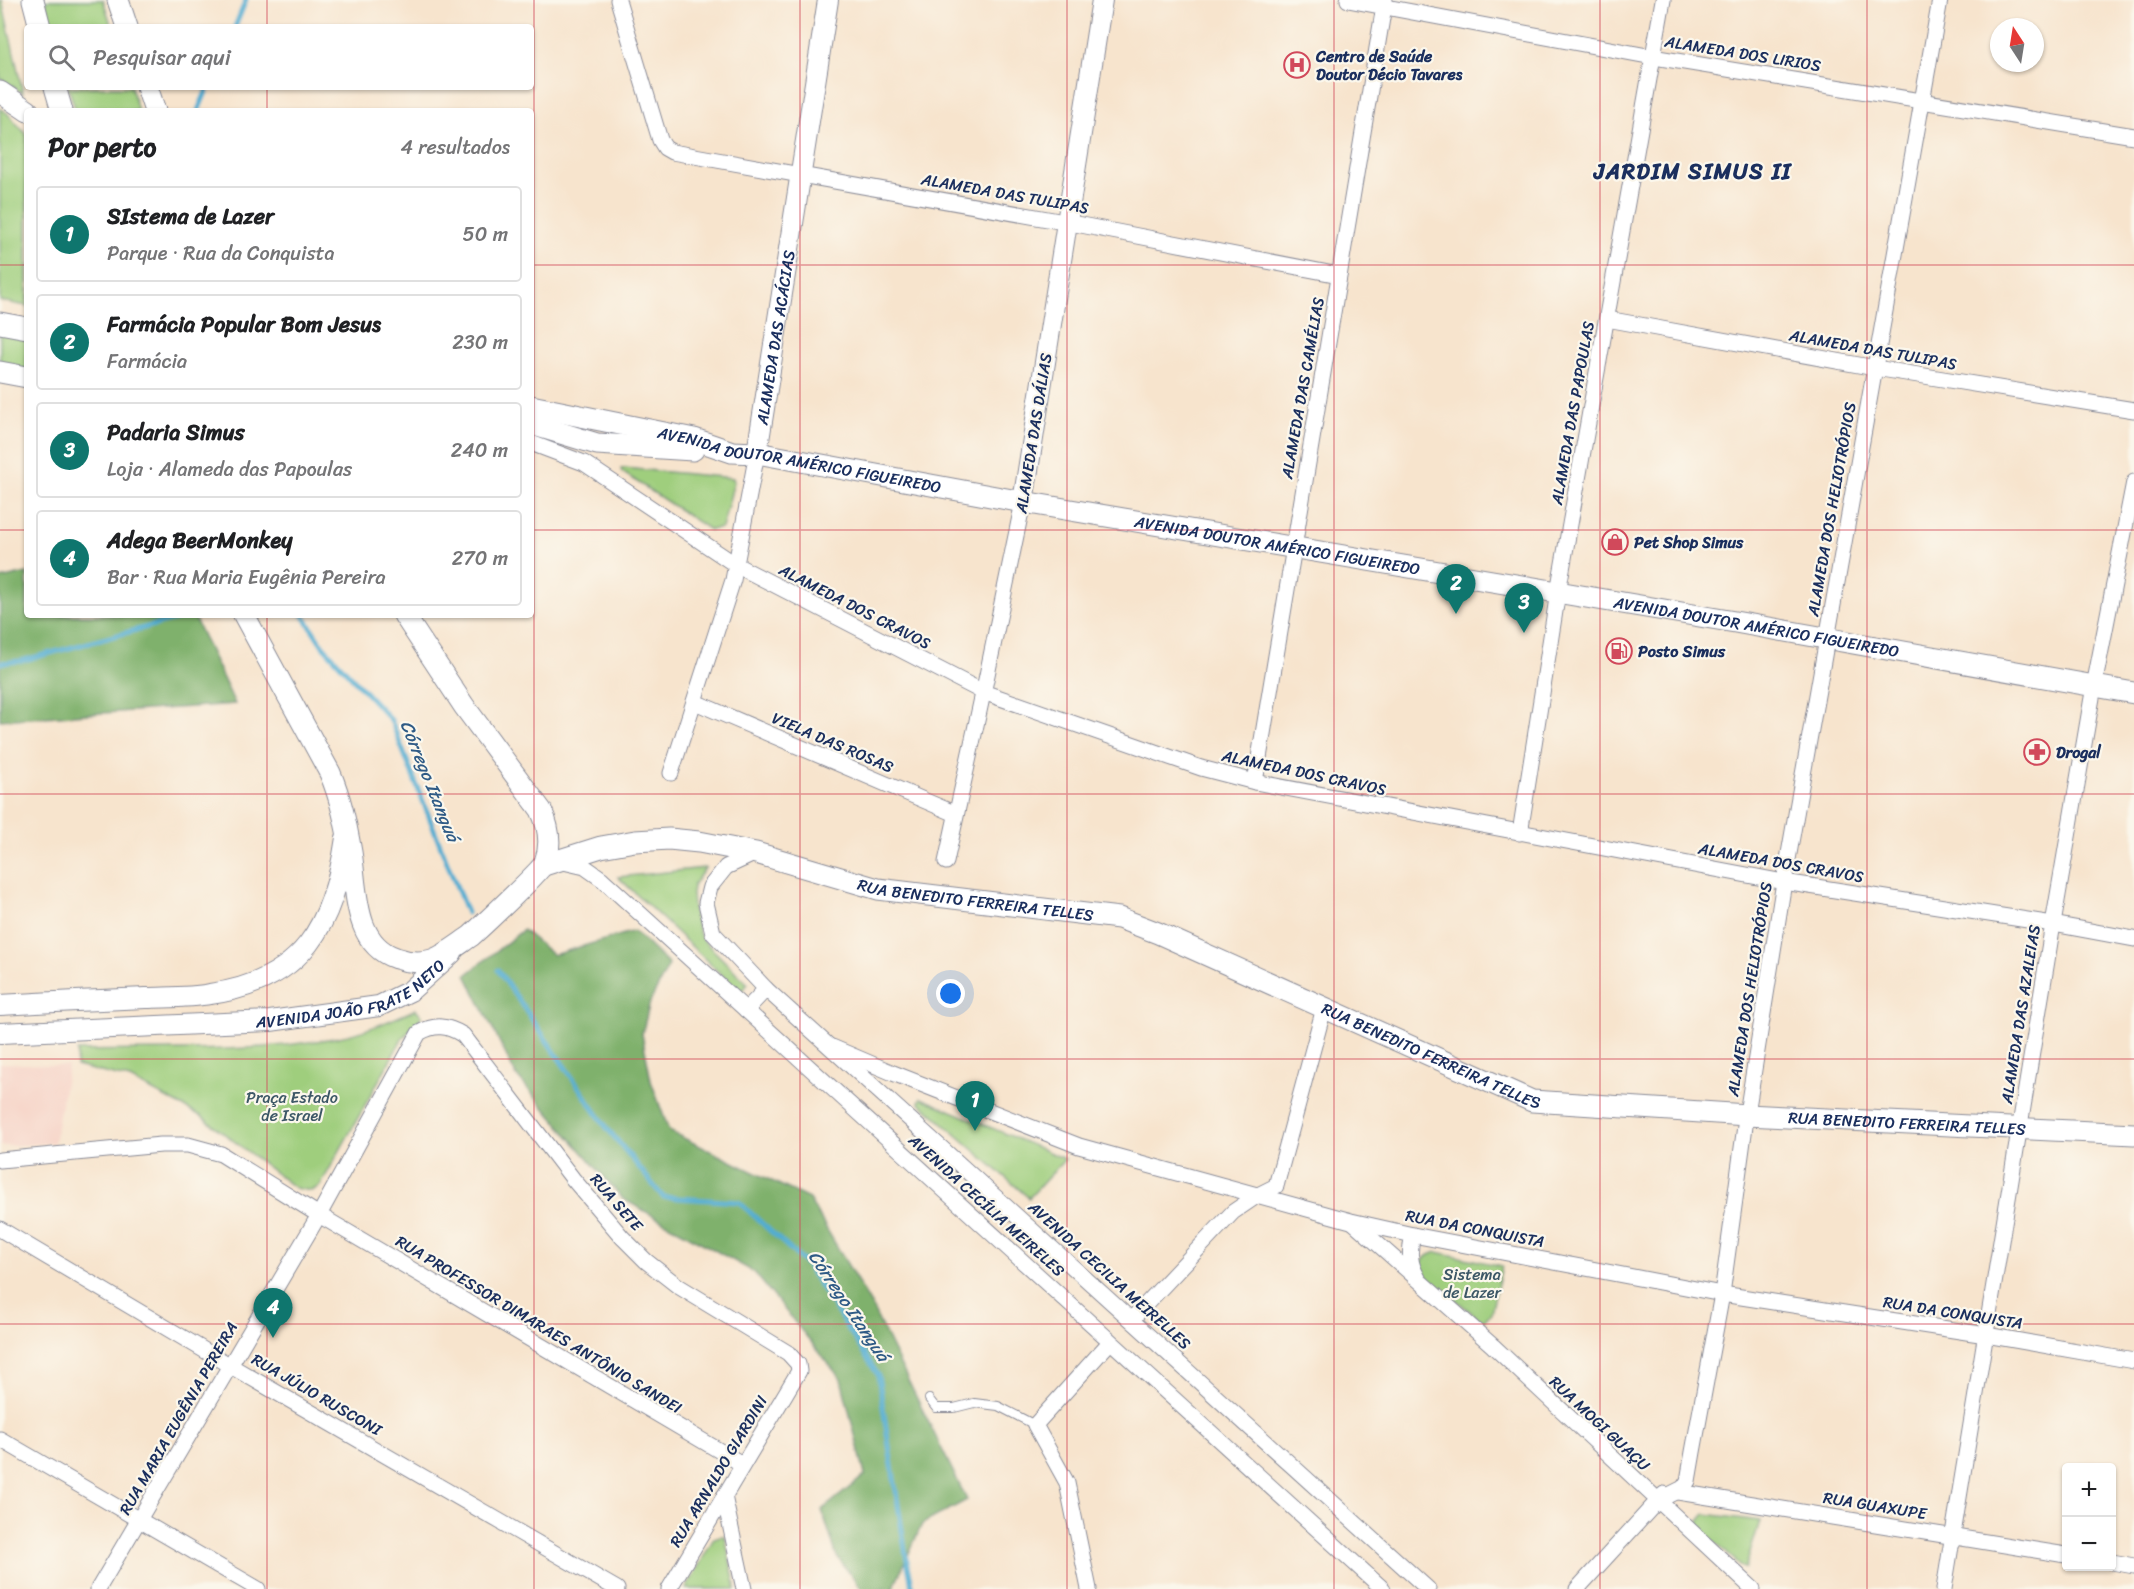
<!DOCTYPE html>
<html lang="pt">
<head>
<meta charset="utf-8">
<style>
  :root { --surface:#fff; --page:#f6f6f6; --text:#202124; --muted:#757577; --line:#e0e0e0; --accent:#0f766e }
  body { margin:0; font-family:Sriracha,sans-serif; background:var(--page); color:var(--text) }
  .controls { position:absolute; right:18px; bottom:18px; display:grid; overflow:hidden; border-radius:6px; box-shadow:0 2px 4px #0004 }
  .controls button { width:54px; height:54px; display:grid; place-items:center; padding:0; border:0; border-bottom:2px solid var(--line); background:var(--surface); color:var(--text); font:30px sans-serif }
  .compass { position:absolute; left:1990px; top:18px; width:54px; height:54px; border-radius:50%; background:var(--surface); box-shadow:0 2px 4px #0004; rotate:348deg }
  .you { position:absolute; left:951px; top:994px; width:21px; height:21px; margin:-15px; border:4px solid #fff; border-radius:50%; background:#1a73e8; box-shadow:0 0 0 9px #1a73e833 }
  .badge { display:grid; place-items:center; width:39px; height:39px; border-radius:50%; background:var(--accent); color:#fff; font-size:20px; font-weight:700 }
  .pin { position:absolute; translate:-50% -50px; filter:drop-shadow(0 2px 3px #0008) }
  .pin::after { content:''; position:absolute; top:32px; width:21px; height:18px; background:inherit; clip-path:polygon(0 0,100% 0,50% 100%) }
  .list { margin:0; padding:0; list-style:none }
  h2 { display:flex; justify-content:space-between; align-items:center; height:78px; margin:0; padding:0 24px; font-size:26px }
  h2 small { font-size:20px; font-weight:400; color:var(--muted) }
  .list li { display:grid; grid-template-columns:39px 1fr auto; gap:18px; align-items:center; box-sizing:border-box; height:96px; margin:0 12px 12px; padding:0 12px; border:2px solid var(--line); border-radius:6px }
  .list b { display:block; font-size:22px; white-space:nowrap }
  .list p { margin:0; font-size:20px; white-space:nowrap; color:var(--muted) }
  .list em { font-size:20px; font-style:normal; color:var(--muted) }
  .icon { flex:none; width:33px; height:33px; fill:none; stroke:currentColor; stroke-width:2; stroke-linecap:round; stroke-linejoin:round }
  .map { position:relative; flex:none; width:2134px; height:1589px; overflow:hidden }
  .search { position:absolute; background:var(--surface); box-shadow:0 2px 4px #0004; left:24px; top:24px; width:510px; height:66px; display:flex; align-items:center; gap:15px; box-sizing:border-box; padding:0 21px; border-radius:6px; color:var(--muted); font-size:22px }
  .panel { position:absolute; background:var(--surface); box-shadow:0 2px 4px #0004; left:24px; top:108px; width:510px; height:510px; border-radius:6px }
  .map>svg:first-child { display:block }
  .built { fill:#f6d1c5 }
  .green { fill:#9fce7d; stroke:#5d7e6e; stroke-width:1.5 }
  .forest { fill:#7fb16c; stroke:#4d7065; stroke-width:1.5 }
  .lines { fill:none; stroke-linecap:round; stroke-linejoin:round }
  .stream { stroke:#53add1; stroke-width:5 }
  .service-casing { stroke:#898a96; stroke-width:10 }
  .minor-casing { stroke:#898a96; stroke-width:17 }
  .tertiary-casing { stroke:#898a96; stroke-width:22 }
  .secondary-casing { stroke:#898a96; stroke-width:23 }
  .service { stroke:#fff; stroke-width:8 }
  .minor { stroke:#fff; stroke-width:15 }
  .tertiary { stroke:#fff; stroke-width:20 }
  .secondary { stroke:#fff; stroke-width:21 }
  .grid { fill:none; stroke:#d1495b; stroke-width:1.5; stroke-opacity:0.55 }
  .labels { text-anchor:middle; stroke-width:4.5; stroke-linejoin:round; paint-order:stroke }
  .street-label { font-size:16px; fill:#1b2f5e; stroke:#fbf7ec }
  .poi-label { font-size:16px; font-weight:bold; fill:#1b2f5e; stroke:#fbf7ec; text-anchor:start }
  .park-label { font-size:16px; fill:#3c5766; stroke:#fbf7ec }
  .water-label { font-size:18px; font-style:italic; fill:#2f5b86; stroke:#fbf7ec }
  .district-label { font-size:22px; font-weight:bold; letter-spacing:1.5px; fill:#1b2f5e; stroke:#fbf7ec }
</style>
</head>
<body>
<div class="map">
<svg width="2134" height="1589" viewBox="0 0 2134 1589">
  <rect width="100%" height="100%" fill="#fbf7ec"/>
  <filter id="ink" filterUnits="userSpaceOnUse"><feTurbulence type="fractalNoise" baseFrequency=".0167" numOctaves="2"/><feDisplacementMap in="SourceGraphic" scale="12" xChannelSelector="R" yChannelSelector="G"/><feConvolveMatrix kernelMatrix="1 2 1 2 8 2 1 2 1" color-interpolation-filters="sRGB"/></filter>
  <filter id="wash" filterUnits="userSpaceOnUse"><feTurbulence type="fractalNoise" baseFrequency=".008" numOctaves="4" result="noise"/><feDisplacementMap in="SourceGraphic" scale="24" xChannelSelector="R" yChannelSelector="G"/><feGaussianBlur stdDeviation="1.35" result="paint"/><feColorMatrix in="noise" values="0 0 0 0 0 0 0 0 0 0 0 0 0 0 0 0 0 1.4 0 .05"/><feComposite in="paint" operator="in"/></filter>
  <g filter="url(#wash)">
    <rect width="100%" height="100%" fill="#f7e4cd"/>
    <polygon class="built" points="0,1063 68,1066 54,1143 0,1146"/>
    <g class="green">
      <polygon points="0,0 2,0 23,93 0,78"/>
      <polygon points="45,0 103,0 112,27 52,27"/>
      <polygon points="68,87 131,87 138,111 76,111"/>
      <polygon points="0,108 7,113 27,135 27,306 0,301"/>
      <polygon points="0,333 27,337 27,370 0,364"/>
      <polygon points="624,468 733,478 734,482 722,528 710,530 622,472 621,469"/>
      <polygon points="705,868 693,886 692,894 694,915 701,938 748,984 740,992 618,877"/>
      <path d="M 416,1009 L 422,1016 L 402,1039 L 320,1186 L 311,1191 L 295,1188 L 201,1116 L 130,1079 L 76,1066 L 77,1051 C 162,1049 250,1054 334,1038 C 363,1033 389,1021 416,1009 Z"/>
      <polygon points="921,1098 1065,1159 1029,1198 919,1102"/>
      <polygon points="1437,1252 1502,1266 1491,1313 1483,1322 1425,1275 1420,1263 1427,1256"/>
      <polygon points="1705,1514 1760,1521 1745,1569 1699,1529 1699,1521"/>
      <polygon points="720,1536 725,1536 736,1589 686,1589 714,1538"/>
    </g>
    <g class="forest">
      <polygon points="27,573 27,615 193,615 235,704 0,720 0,579"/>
      <polygon points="523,930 553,955 634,931 669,965 650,1002 642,1034 651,1081 669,1131 809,1199 869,1301 967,1500 922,1524 893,1589 862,1589 837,1557 822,1510 865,1475 841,1379 754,1272 623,1199 516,1075 466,975"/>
    </g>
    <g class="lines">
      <g class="stream">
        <polyline points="235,27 246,0"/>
        <polyline points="198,111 208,87"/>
        <polyline points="303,615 323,646 391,720 467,913"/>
        <polyline points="0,663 21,661 192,615"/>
        <polyline points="498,970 607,1128 663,1197 739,1202 806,1264 878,1375 906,1556 913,1589"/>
      </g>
    </g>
  </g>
  <g filter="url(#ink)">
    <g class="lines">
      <g class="service-casing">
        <polyline id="service" points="929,1399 936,1408 954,1408 974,1403 998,1406 1035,1425"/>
      </g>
      <g class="minor-casing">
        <g id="minor">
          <polyline points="618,0 660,140 665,148 672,152 1081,225 1339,275"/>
          <polyline points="1348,0 1653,57 2134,136"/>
          <polyline points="1607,319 1875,368 2134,410"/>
          <polyline points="531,443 584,463 736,565 983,692 1201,768 1255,782 1784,882 2053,924 2134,939"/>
          <polyline points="695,702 956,814"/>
          <polyline points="671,773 733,580 757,453"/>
          <polyline points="1255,782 1385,0"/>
          <polyline points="1520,833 1558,592 1663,0"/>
          <polyline points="756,853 726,867 710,887 706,903 713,933 766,989 1428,1589"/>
          <polyline points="559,861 585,867 602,879 1383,1589"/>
          <polyline points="946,862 987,675 1023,502"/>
          <polyline points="746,1010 766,989"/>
          <polyline points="832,1047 893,1073 1079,1146 1351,1221 1413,1235 1722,1294 1986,1335 2134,1361"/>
          <polyline points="0,1160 161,1145 188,1145 221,1154 319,1215 742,1464"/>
          <polyline points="1353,1222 1493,1346 1753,1589"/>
          <polyline points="0,1229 229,1365 617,1589"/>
          <path d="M 1413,1235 C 1409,1251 1409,1263 1418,1278"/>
          <polyline points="1132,1319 1233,1212 1258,1195 1276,1186 1324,1008"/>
          <polyline points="0,1439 258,1589"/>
          <polyline points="1678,1492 2066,1555"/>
          <polyline points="724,1496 744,1589"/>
          <polyline points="1657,1501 1683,1488 1688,1481 1693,1452 1722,1294 1745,1126 1784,882 1940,0"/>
          <polyline points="2112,1562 2134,1566"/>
          <path d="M 98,1589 L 319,1215 L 419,1033 C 435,1024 447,1025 463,1035 L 573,1179 L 622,1237 L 646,1261 L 678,1286 L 788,1353 L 798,1364 L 799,1371 L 669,1589"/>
          <polyline points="1089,1589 1067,1483 1035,1425 1110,1342"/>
          <polyline points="1577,1589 1664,1494"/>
          <polyline points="1944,1589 2053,924 2094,686 2134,482"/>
        </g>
      </g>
      <g class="tertiary-casing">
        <g id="tertiary">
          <path id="s1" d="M 757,453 L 828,0"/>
          <polyline points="1023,502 1102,0"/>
          <path d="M 0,1005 C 49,1002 97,1000 146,998 C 167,997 189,998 210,994 C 304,981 333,925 346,838"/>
          <path id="s2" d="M 0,1033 L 270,1021 L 379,1006 L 410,991 L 452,953"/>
        </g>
      </g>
      <g class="secondary-casing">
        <g id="secondary">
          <polyline points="33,0 40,27"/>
          <polyline points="118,0 127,27"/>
          <polyline points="55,87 62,111"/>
          <polyline points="147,87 155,111"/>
          <polyline points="0,92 28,111"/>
          <polyline points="0,323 27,328"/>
          <polyline points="0,372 27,377"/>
          <path id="s3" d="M 531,406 L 694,439 L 732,452 L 757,453 L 1023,502 L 1735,622 L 2134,693"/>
          <polyline points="531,424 597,444 693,450"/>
          <path d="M 244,615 L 330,773 C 341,799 346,824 351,852 C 357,888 353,944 396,958 C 407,962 421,963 432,960 C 446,955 459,944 471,936 C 481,927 542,870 545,862 C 552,844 549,827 541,810 L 464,706 L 404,615"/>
          <path id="s4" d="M 544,865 L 601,847 L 635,841 L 669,839 L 699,842 L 756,853 L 878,889 L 1119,918 L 1158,933 L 1532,1101 L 1747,1115 L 2134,1134"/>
        </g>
      </g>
      <use href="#service" class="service"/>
      <use href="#minor" class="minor"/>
      <use href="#tertiary" class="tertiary"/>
      <use href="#secondary" class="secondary"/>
    </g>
  </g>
  <path class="grid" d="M 267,0 L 267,27M 534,0 L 534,1589M 800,0 L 800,1589M 1067,0 L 1067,1589M 1334,0 L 1334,1589M 1600,0 L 1600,1589M 1867,0 L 1867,1589M 267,87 L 267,111M 0,265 L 27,265M 531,265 L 2134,265M 0,530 L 27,530M 531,530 L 2134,530M 267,615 L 267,1589M 0,794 L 2134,794M 0,1059 L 2134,1059M 0,1324 L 2134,1324"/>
  <defs>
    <g id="hospital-ring" transform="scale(1.35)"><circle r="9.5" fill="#fbf7ec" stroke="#d1495b" stroke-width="1.5"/><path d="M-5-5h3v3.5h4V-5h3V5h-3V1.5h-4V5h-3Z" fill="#d1495b"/></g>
    <g id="shop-ring" transform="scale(1.35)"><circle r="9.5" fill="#fbf7ec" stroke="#d1495b" stroke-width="1.5"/><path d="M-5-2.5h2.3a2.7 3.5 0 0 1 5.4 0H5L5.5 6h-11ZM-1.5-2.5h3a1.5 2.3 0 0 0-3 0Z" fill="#d1495b"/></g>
    <g id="fuel-ring" transform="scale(1.35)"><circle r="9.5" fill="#fbf7ec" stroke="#d1495b" stroke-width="1.5"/><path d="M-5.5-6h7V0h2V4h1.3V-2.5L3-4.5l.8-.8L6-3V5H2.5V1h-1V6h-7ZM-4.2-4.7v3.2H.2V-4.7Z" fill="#d1495b"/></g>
    <g id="pharmacy-ring" transform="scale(1.35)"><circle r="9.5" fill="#fbf7ec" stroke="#d1495b" stroke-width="1.5"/><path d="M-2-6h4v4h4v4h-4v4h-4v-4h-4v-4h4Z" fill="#d1495b"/></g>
  </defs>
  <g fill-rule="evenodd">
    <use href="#hospital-ring" x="1297" y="65"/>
    <use href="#shop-ring" x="1615" y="542"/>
    <use href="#fuel-ring" x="1619" y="651"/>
    <use href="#pharmacy-ring" x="2037" y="752"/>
  </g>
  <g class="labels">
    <g class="street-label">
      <text transform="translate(1743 53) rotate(9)" y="6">ALAMEDA DOS LIRIOS</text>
      <text transform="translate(1005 193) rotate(10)" y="6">ALAMEDA DAS TULIPAS</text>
      <text dy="6" stroke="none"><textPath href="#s1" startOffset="117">ALAMEDA DAS ACÁCIAS</textPath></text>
      <text transform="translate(1873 349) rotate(10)" y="6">ALAMEDA DAS TULIPAS</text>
      <text transform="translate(1302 388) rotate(-80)" y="6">ALAMEDA DAS CAMÉLIAS</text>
      <text transform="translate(1572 413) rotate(-80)" y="6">ALAMEDA DAS PAPOULAS</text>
      <text transform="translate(1033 433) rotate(-81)" y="6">ALAMEDA DAS DÁLIAS</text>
      <text dy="6" stroke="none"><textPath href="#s3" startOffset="274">AVENIDA DOUTOR AMÉRICO FIGUEIREDO</textPath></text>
      <text transform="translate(1831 509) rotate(-80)" y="6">ALAMEDA DOS HELIOTRÓPIOS</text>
      <text dy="6" stroke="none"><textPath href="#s3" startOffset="760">AVENIDA DOUTOR AMÉRICO FIGUEIREDO</textPath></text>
      <text transform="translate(855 606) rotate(27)" y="6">ALAMEDA DOS CRAVOS</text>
      <text dy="6" stroke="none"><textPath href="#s3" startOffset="1246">AVENIDA DOUTOR AMÉRICO FIGUEIREDO</textPath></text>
      <text transform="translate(833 742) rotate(23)" y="6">VIELA DAS ROSAS</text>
      <text transform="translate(1304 772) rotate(12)" y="6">ALAMEDA DOS CRAVOS</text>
      <text transform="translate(1781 862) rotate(10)" y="6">ALAMEDA DOS CRAVOS</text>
      <text dy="6" stroke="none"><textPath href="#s4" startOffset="442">RUA BENEDITO FERREIRA TELLES</textPath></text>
      <text dy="6" stroke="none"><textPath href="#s2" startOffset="357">AVENIDA JOÃO FRATE NETO</textPath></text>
      <text transform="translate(1749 989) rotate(-81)" y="6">ALAMEDA DOS HELIOTRÓPIOS</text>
      <text transform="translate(2020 1014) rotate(-81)" y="6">ALAMEDA DAS AZALEIAS</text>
      <text dy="6" stroke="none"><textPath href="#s4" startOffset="928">RUA BENEDITO FERREIRA TELLES</textPath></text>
      <text dy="6" stroke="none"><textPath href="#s4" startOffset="1414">RUA BENEDITO FERREIRA TELLES</textPath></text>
      <text transform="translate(617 1202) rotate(49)" y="6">RUA SETE</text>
      <text transform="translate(987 1205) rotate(42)" y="6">AVENIDA CECÍLIA MEIRELES</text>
      <text transform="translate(1475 1228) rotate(11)" y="6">RUA DA CONQUISTA</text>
      <text transform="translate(1110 1275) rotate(42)" y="6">AVENIDA CECILIA MEIRELLES</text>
      <text transform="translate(1953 1312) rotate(9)" y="6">RUA DA CONQUISTA</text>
      <text transform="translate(539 1324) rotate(31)" y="6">RUA PROFESSOR DIMARAES ANTÔNIO SANDEI</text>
      <text transform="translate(317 1394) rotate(30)" y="6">RUA JÚLIO RUSCONI</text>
      <text transform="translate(178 1418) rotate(-60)" y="6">RUA MARIA EUGÊNIA PEREIRA</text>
      <text transform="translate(1600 1423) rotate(43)" y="6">RUA MOGI GUAÇU</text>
      <text transform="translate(718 1471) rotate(-59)" y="6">RUA ARNALDO GIARDINI</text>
      <text transform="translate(1875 1505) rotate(9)" y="6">RUA GUAXUPE</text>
    </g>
    <g class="poi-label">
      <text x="1316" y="62">Centro de Saúde<tspan x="1316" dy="18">Doutor Décio Tavares</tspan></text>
      <text x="1634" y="548">Pet Shop Simus</text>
      <text x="1638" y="657">Posto Simus</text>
      <text x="2056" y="758">Drogal</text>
    </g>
    <g class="park-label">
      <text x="292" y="1103">Praça Estado<tspan x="292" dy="18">de Israel</tspan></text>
      <text x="1472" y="1280">Sistema<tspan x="1472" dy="18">de Lazer</tspan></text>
    </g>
    <g class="water-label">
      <text transform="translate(430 781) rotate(68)" y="6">Córrego Itanguá</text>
      <text transform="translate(849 1306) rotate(56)" y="6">Córrego Itanguá</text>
    </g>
    <g class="district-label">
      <text x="1693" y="179">JARDIM SIMUS II</text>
    </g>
  </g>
</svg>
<div class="controls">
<button>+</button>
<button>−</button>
</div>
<svg class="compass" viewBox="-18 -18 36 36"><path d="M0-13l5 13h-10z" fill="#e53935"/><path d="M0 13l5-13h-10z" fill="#757577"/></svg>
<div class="you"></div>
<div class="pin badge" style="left:975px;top:1131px">1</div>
<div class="pin badge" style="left:1456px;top:614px">2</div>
<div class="pin badge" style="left:1524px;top:633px">3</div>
<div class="pin badge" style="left:273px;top:1338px">4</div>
<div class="search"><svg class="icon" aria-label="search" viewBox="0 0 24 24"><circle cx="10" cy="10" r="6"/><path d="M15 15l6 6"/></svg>Pesquisar aqui</div>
<section class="panel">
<h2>Por perto<small>4 resultados</small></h2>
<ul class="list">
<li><span class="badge">1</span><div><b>SIstema de Lazer</b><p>Parque · Rua da Conquista</p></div><em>50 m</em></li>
<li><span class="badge">2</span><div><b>Farmácia Popular Bom Jesus</b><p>Farmácia</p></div><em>230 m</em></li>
<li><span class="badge">3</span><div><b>Padaria Simus</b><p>Loja · Alameda das Papoulas</p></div><em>240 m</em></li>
<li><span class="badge">4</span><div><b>Adega BeerMonkey</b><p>Bar · Rua Maria Eugênia Pereira</p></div><em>270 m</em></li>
</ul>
</section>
</div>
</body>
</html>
